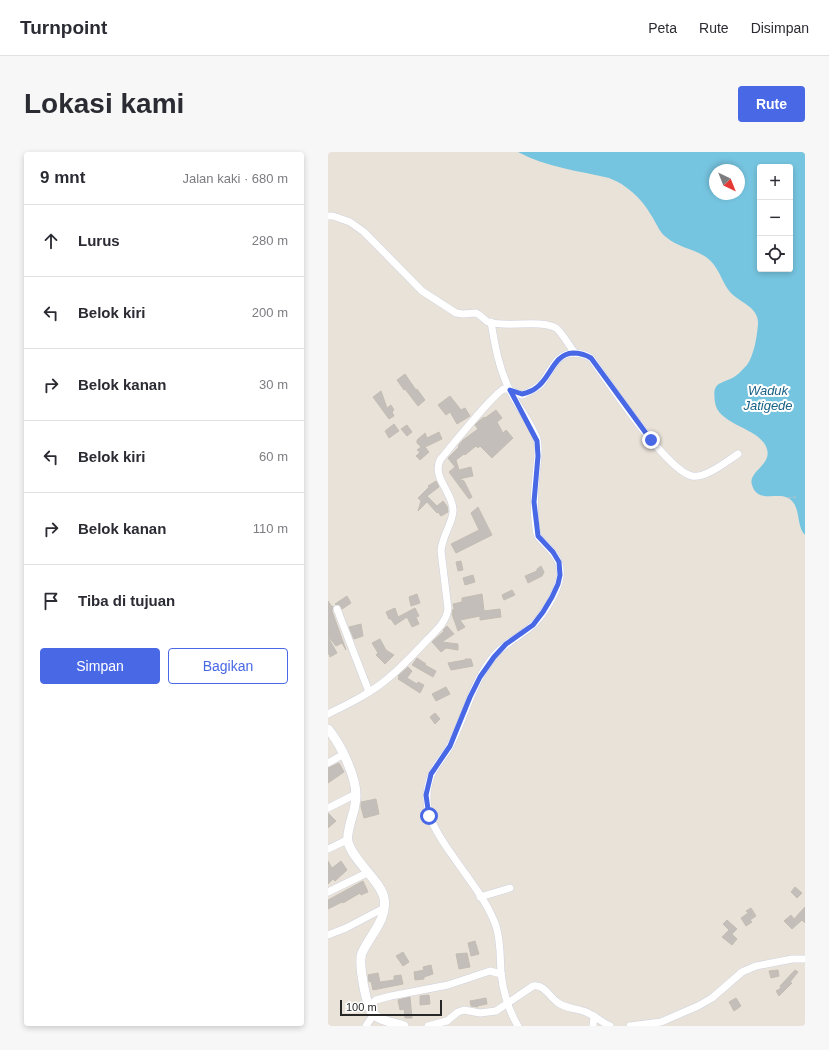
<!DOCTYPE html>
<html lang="id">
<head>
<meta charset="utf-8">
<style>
  :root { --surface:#fff; --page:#f7f7f7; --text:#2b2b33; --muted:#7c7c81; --line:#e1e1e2; --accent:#4968e5 }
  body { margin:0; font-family:Helvetica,sans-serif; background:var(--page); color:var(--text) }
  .controls { position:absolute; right:12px; top:12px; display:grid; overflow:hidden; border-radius:4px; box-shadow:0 2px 6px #0003 }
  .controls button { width:36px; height:36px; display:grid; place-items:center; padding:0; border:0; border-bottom:1px solid var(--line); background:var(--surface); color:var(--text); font:20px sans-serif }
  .compass { position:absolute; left:381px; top:12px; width:36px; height:36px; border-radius:50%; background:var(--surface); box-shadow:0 2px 6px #0003; rotate:137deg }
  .scale { position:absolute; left:12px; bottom:10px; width:102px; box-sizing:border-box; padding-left:4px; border:2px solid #272727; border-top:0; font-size:11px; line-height:14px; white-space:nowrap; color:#272727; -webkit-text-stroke:3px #fff; paint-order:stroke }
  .stop { position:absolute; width:12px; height:12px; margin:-9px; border:3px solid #4968e5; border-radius:50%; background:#fff }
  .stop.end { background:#4968e5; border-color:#fff; box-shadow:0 1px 4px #0008 }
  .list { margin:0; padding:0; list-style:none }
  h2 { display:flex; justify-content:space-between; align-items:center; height:52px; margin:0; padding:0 16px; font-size:17px }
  h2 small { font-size:13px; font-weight:400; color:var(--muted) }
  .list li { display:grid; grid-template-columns:26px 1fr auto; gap:12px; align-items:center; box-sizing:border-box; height:72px; padding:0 16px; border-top:1px solid var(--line) }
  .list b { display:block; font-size:15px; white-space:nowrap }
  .list em { font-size:13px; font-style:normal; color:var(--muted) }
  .actions { display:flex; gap:8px; padding:12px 16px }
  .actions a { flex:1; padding:9px 0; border:1px solid var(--accent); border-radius:4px; text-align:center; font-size:14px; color:var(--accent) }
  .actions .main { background:var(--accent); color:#fff }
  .icon { flex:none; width:22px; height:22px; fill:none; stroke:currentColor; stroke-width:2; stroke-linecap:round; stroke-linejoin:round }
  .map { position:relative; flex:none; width:477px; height:874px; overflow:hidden; border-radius:4px }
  header { display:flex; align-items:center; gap:24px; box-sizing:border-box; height:56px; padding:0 20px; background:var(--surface); border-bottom:1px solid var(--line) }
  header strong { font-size:19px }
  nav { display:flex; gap:22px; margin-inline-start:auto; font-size:14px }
  .intro { display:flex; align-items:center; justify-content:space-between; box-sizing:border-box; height:96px; padding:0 24px }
  h1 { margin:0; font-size:28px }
  .button { padding:10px 18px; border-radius:4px; background:var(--accent); color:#fff; font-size:14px; font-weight:700 }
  main { display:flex; gap:24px; padding:0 24px }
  aside { flex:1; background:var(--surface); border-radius:4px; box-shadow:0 2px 6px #0003 }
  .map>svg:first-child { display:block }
  .water { fill:#76c5e0; fill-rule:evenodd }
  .building { fill:#c3beb9; stroke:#c3bdb4 }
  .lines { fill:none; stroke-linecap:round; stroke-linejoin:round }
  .minor-casing { stroke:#cfd2de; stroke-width:8 }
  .tertiary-casing { stroke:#cfd2de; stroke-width:10 }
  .path { stroke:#c3c3c3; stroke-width:1; stroke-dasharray:3 2; stroke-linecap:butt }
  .minor { stroke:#fff; stroke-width:7 }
  .tertiary { stroke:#fff; stroke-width:9 }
  .route { stroke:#4968e5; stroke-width:5 }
  .labels { text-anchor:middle; stroke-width:4; stroke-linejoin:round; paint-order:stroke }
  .water-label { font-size:13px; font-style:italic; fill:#1b6387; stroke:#fff }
</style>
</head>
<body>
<header>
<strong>Turnpoint</strong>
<nav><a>Peta</a><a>Rute</a><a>Disimpan</a></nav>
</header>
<div class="intro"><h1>Lokasi kami</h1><a class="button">Rute</a></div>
<main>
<aside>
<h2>9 mnt<small>Jalan kaki · 680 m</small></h2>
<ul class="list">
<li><svg class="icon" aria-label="ahead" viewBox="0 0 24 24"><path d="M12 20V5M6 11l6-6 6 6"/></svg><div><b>Lurus</b></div><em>280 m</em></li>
<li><svg class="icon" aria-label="left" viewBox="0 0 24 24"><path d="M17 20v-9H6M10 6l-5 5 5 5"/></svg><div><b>Belok kiri</b></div><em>200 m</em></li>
<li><svg class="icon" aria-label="right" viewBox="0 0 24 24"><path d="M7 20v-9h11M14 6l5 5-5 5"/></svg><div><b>Belok kanan</b></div><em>30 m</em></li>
<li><svg class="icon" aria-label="left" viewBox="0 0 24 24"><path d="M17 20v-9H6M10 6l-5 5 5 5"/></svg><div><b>Belok kiri</b></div><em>60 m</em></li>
<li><svg class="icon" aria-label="right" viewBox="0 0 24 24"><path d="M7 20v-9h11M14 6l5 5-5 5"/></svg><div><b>Belok kanan</b></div><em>110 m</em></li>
<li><svg class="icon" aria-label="arrive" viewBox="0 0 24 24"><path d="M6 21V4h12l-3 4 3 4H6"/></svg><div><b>Tiba di tujuan</b></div></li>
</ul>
<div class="actions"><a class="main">Simpan</a><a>Bagikan</a></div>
</aside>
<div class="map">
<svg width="477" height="874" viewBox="0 0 477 874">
  <rect width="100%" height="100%" fill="#e8e2d9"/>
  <path class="water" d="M 190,0 L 477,0 L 477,383 C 468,374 473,357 463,348 C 452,338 430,353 424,333 C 419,318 450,312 436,291 C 425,275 389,271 387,250 C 384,229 392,233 406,225 C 410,223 415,217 419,213 C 426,203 429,185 430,172 C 431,155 412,151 402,140 C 393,129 391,114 378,105 C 366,97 349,95 338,85 C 331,80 328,70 323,63 C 314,47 298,32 281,26 C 251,19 218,15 190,0 ZM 432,15 L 462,15 L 462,117 L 432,117 ZM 387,18 L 411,18 L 411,42 L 387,42 Z"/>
  <g class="building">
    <polygon points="77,222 88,238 89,237 97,248 90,254 77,237 76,238 69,228"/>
    <polygon points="53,239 59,256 63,253 66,258 64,260 66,264 61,267 45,245"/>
    <polygon points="122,244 133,258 137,256 142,264 129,272 122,260 118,263 110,253"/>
    <polygon points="168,258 174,266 169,270 175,281 178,278 185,286 164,306 152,294 150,296 148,294 137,303 136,302 128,308 131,318 143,315 145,324 131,327 136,329 144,345 141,347 121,320 127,315 120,306 131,295 130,294 135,288 150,277 147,273 151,269 156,265 157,266"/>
    <polygon points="66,272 71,279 61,286 57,279"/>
    <polygon points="79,273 84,280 79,284 73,277"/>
    <polygon points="111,280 114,287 97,295 101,300 92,308 88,304 92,300 89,298 93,295 89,291 89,288 97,281 99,286"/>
    <polygon points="108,329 111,335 99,344 109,354 115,349 119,354 120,360 113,364 110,360 109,361 99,350 90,359 93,349 90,346 101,335 100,334"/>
    <polygon points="150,355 164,383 128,401 123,392 151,378 143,361"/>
    <polygon points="133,409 135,418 130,419 128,410"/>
    <polygon points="213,414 216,420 214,424 200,431 197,424 209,419 209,417"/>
    <polygon points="145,423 147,430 137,433 135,426"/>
    <polygon points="184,438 187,443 176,448 174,443"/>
    <polygon points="89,442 92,451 83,454 81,445"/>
    <polygon points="154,442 156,459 172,457 173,465 152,468 152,464 132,468 137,475 130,479 124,462 125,457 127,461 125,452 134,450 134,446"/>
    <polygon points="19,444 23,451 14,457 12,453 7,452"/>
    <polygon points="0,449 4,455 5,454 4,459 18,498 14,491 8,494 0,484"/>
    <polygon points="67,456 70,465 87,456 91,464 88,465 91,472 84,475 79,465 67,473 63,467 61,467 58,460"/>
    <polygon points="33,472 35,484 26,487 21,475"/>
    <polygon points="119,474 126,482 114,490 130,492 130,498 118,496 113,500 104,490 116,479 115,478"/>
    <polygon points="0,485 9,501 2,505 0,500"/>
    <polygon points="52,487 58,498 66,503 57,512 48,503 50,501 44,491"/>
    <polygon points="89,506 98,512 97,513 108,519 105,525 84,513"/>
    <polygon points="137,507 143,507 145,514 123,518 120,511 137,508"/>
    <polygon points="80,515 84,519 79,526 89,532 90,530 96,533 92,541 70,527 71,525 70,524"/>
    <polygon points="118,535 122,542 108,549 104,542"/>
    <polygon points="107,561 112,567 107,572 102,565"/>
    <polygon points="11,611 16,620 0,631 0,616"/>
    <polygon points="48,647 51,662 36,666 33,655 33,650"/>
    <polygon points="0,661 8,669 0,676"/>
    <polygon points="0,709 4,716 13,709 19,718 7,729 5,727 0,732"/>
    <polygon points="35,729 40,740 33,743 32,741 15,751 14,750 0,757 0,748"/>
    <polygon points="467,735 474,741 469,746 463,740"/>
    <polygon points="477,755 477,771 474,768 464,777 456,769 463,763 466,767"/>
    <polygon points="423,756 428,764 422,768 424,770 418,774 413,766 420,761 418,759"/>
    <polygon points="399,768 409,777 404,782 409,787 404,793 394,785 401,778 395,772"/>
    <polygon points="147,789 151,802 143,804 140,791"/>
    <polygon points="75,800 81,810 75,814 68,804"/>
    <polygon points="139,801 142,815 131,817 128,802"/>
    <polygon points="103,813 105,822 96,825 96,827 87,828 86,820 96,818 95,815"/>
    <polygon points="450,818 451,824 443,826 441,819"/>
    <polygon points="467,818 470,820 462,830 464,831 451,844 448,839 453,836 452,834"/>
    <polygon points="50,821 52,830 66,828 66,824 73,823 75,832 45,838 43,829 41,830 40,823"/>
    <polygon points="101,843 102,852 92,853 92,844"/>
    <polygon points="82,845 84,866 77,866 76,857 72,858 70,848"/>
    <polygon points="158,846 159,852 149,854 150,855 143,854 142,849"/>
    <polygon points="408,846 413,854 406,859 401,850"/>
  </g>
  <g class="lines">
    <g class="minor-casing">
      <g id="minor">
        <path d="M 0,64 L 5,64 L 22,70 L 36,80 L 94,139 L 128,161 L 135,162 L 148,161 C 153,163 156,168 160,170 C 179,176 212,167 228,176 C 233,179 242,195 247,201"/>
        <path d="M 163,170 C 167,194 171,217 182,239 C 190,255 203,270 209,287 C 212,298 209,311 208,323 C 206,342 205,362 209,382 C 210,386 213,388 216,391 C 226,401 234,410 232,425 C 229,441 217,461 205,473 C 192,485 176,491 165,505 C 143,533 138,564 122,594 C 117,604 107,613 103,624 C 90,658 110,683 129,710 C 143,730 160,751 168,774 C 173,790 172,805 173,821 C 175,839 181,859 190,874"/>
        <polyline points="9,457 41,540"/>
        <path d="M 0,562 C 20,552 41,542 58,528 C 73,516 87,501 100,487 C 109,478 118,470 120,457 L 113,399 C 114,383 126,370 125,357 C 124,339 104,326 112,308 C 120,298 168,239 176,237 C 182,236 188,242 194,243 C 201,240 208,237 213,232 C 223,220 227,202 245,201 C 252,201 258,203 263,206 C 280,230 339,319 364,324 C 377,327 399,309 410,302"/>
        <polyline points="0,611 16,602"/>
        <polyline points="0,656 28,642"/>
        <polyline points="0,697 19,688"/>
        <polyline points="0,740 39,721"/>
        <polyline points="152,745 182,736"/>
        <polyline points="0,783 18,776 56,756"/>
        <polyline points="41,854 48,848 63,844 120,833 162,819 173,822"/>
        <polyline points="38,874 44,865 45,861"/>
        <path d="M 100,874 L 119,869 L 130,860 L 136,858 L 152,861 L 168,859 L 205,834 C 216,832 221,844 229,850 C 237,857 249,856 258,860 C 267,864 274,870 282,874"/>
        <polyline points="265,874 266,864"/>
        <polyline points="302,874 333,870 370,854 384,846 414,820 428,814 464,807 477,807"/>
      </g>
    </g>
    <g class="tertiary-casing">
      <path id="tertiary" d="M 0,577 C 12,591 28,624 28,643 C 28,648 27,653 26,658 C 24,665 18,683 20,690 C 25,709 53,729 56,746 C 60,767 42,783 34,801 C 30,810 38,855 45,862 C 52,869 67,871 76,874"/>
    </g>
    <polyline class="path" points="460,346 468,345"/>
    <use href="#minor" class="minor"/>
    <use href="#tertiary" class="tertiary"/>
  </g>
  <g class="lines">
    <path class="route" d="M 101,664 L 98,643 L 103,622 L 122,594 L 142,545 L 152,525 L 166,505 L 178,492 L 205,473 L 215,460 L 224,445 L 230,432 L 232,423 L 231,410 L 225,400 L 210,384 L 206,350 L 210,304 L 209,289 L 182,238 L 194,242 C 198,241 204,239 208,236 C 223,226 225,202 245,201 C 252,201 258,203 263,206 L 323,288"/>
  </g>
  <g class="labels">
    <g class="water-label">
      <text x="440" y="243">Waduk<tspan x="440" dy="15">Jatigede</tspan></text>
    </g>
  </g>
</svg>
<div class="controls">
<button>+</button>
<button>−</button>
<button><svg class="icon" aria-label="locate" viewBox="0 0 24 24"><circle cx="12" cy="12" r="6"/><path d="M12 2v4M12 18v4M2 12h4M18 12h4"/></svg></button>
</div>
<svg class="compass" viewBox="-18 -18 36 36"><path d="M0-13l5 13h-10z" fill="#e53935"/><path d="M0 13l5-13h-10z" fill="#7c7c81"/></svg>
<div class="scale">100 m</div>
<div class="stop" style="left:101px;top:664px"></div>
<div class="stop end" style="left:323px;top:288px"></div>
</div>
</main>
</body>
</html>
